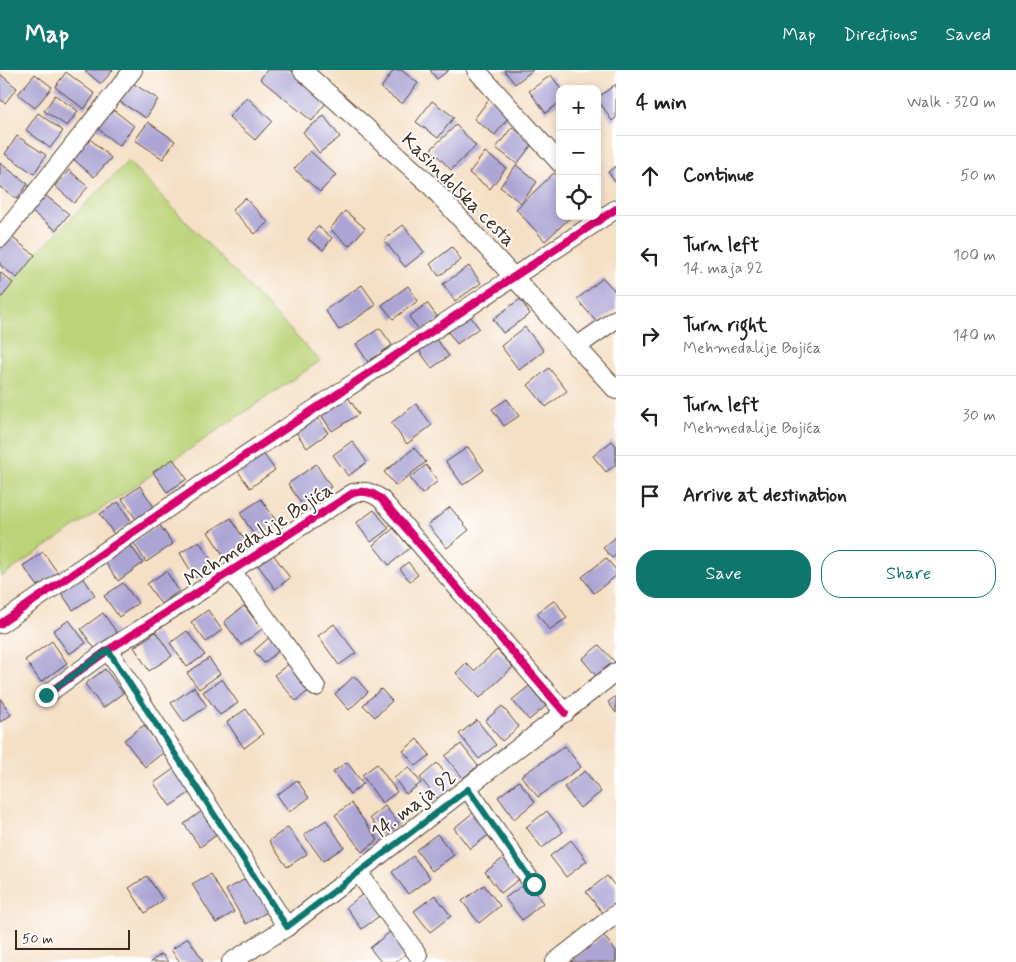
<!DOCTYPE html>
<html lang="en">
<head>
<meta charset="utf-8">
<style>
  :root { --surface:#fff; --page:#f2f2f2; --text:#202124; --muted:#757577; --line:#e0e0e0; --accent:#0f766e }
  body { margin:0; font-family:Mynerve,sans-serif; background:var(--page); color:var(--text) }
  .controls { position:absolute; right:15px; top:15px; display:grid; overflow:hidden; border-radius:10px; box-shadow:0 2px 8px #0003 }
  .controls button { width:45px; height:45px; display:grid; place-items:center; padding:0; border:0; border-bottom:1px solid var(--line); background:var(--surface); color:var(--text); font:25px sans-serif }
  .scale { position:absolute; left:15px; bottom:12px; width:115px; box-sizing:border-box; padding-left:5px; border:2px solid #3b2a1e; border-top:0; font-size:14px; line-height:18px; white-space:nowrap; color:#3b2a1e; -webkit-text-stroke:4px #fff; paint-order:stroke }
  .stop { position:absolute; width:15px; height:15px; margin:-11px; border:4px solid #0f766e; border-radius:50%; background:#fff }
  .stop.end { background:#0f766e; border-color:#fff; box-shadow:0 1px 5px #0008 }
  .list { margin:0; padding:0; list-style:none }
  h2 { display:flex; justify-content:space-between; align-items:center; height:65px; margin:0; padding:0 20px; font-size:21px }
  h2 small { font-size:16px; font-weight:400; color:var(--muted) }
  .list li { display:grid; grid-template-columns:32px 1fr auto; gap:15px; align-items:center; box-sizing:border-box; height:80px; padding:0 20px; border-top:1px solid var(--line) }
  .list b { display:block; font-size:19px; white-space:nowrap }
  .list p { margin:0; font-size:16px; white-space:nowrap; color:var(--muted) }
  .list em { font-size:16px; font-style:normal; color:var(--muted) }
  .actions { display:flex; gap:10px; padding:15px 20px }
  .actions a { flex:1; padding:11px 0; border:1px solid var(--accent); border-radius:20px; text-align:center; font-size:18px; color:var(--accent) }
  .actions .main { background:var(--accent); color:#fff }
  .icon { flex:none; width:28px; height:28px; fill:none; stroke:currentColor; stroke-width:2; stroke-linecap:round; stroke-linejoin:round }
  .map { position:relative; flex:none; width:616px; height:892px; overflow:hidden }
  header { display:flex; align-items:center; gap:30px; box-sizing:border-box; height:70px; padding:0 25px; background:var(--accent); color:#fff }
  header strong { font-size:24px }
  nav { display:flex; gap:28px; margin-inline-start:auto; font-size:18px }
  main { display:flex }
  aside { flex:1; background:var(--surface) }
  .map>svg:first-child { display:block }
  .green { fill:#bcd378; stroke:#7c7e4b }
  .building { fill:#aca5d4 }
  .lines { fill:none; stroke-linecap:round; stroke-linejoin:round }
  .street-casing { stroke:#574537; stroke-width:20 }
  .street { stroke:#fff; stroke-width:18 }
  .cycleway-casing { stroke:#fff; stroke-width:11 }
  .cycleway { stroke:#d6006c; stroke-width:8 }
  .route { stroke:#0f766e; stroke-width:6 }
  .labels { text-anchor:middle; stroke-width:4; stroke-linejoin:round; paint-order:stroke }
  .street-label { font-size:20px; fill:#3b2a1e; stroke:#fff }
</style>
</head>
<body>
<header>
<strong>Map</strong>
<nav><a>Map</a><a>Directions</a><a>Saved</a></nav>
</header>
<main>
<div class="map">
<svg width="616" height="892" viewBox="0 0 616 892">
  <rect width="100%" height="100%" fill="#fff"/>
  <filter id="ink" filterUnits="userSpaceOnUse"><feTurbulence type="fractalNoise" baseFrequency=".02" numOctaves="2"/><feDisplacementMap in="SourceGraphic" scale="10" xChannelSelector="R" yChannelSelector="G"/><feConvolveMatrix kernelMatrix="1 2 1 2 8 2 1 2 1" color-interpolation-filters="sRGB"/></filter>
  <filter id="wash" filterUnits="userSpaceOnUse"><feTurbulence type="fractalNoise" baseFrequency=".0096" numOctaves="4" result="noise"/><feDisplacementMap in="SourceGraphic" scale="20" xChannelSelector="R" yChannelSelector="G"/><feGaussianBlur stdDeviation="1.12" result="paint"/><feColorMatrix in="noise" values="0 0 0 0 0 0 0 0 0 0 0 0 0 0 0 0 0 1.4 0 .05"/><feComposite in="paint" operator="in"/></filter>
  <g filter="url(#wash)">
    <rect width="100%" height="100%" fill="#f5e0c6"/>
    <polygon class="green" points="128,91 320,291 1,507 0,220"/>
    <g id="blocks">
      <g class="building">
        <polygon points="84,0 113,0 101,14"/>
        <polygon points="267,0 290,0 328,30 312,51 260,9"/>
        <polygon points="394,0 401,0 418,13 402,34 381,18"/>
        <polygon points="430,0 449,0 437,9"/>
        <polygon points="504,0 533,0 515,14"/>
        <polygon points="66,2 95,24 84,39 55,17"/>
        <polygon points="0,4 17,18 5,33 0,29"/>
        <polygon points="35,4 52,17 35,38 18,24"/>
        <polygon points="551,5 561,19 560,32 546,43 529,21"/>
        <polygon points="132,13 158,29 146,48 120,32"/>
        <polygon points="616,14 616,48 612,51 597,28"/>
        <polygon points="55,25 78,41 67,56 44,41"/>
        <polygon points="247,27 272,51 255,70 229,47"/>
        <polygon points="490,28 511,44 495,65 474,49"/>
        <polygon points="432,31 454,47 438,68 416,52"/>
        <polygon points="111,38 134,56 119,76 96,57"/>
        <polygon points="38,43 63,61 50,78 26,60"/>
        <polygon points="324,46 340,67 319,83 303,62"/>
        <polygon points="148,52 175,71 163,89 135,70"/>
        <polygon points="456,55 476,76 451,100 431,79"/>
        <polygon points="512,57 533,73 517,94 496,78"/>
        <polygon points="17,66 46,85 34,104 5,84"/>
        <polygon points="89,68 111,88 94,107 72,88"/>
        <polygon points="310,81 336,105 320,122 294,99"/>
        <polygon points="485,82 506,98 490,119 469,103"/>
        <polygon points="0,93 28,114 17,129 0,117"/>
        <polygon points="516,95 537,112 521,133 500,117"/>
        <polygon points="616,96 616,113 608,102"/>
        <polygon points="69,100 88,117 74,133 55,116"/>
        <polygon points="554,103 560,109 560,146 572,146 545,171 516,139"/>
        <polygon points="45,125 69,144 56,160 32,142"/>
        <polygon points="245,128 268,152 255,164 232,140"/>
        <polygon points="345,141 365,158 349,176 330,159"/>
        <polygon points="403,155 424,182 405,197 384,170"/>
        <polygon points="318,156 332,168 323,180 308,169"/>
        <polygon points="10,166 35,185 17,208 0,195 0,179"/>
        <polygon points="452,177 461,190 439,206 430,194"/>
        <polygon points="469,196 481,213 455,231 443,214"/>
        <polygon points="0,202 13,213 2,227 0,226"/>
        <polygon points="603,208 614,220 616,219 616,239 598,254 577,229"/>
        <polygon points="362,215 376,235 339,260 325,240"/>
        <polygon points="408,216 418,231 393,249 382,235"/>
        <polygon points="520,229 530,244 503,263 493,249"/>
        <polygon points="427,233 439,249 421,262 409,247"/>
        <polygon points="467,242 479,258 457,274 445,258"/>
        <polygon points="525,257 544,281 519,300 501,276"/>
        <polygon points="380,258 392,275 368,292 356,274"/>
        <polygon points="434,266 449,286 432,298 417,278"/>
        <polygon points="549,298 567,321 546,337 528,315"/>
        <polygon points="346,324 359,344 332,361 319,342"/>
        <polygon points="507,329 519,346 504,356 492,339"/>
        <polygon points="416,334 432,355 407,374 391,353"/>
        <polygon points="314,343 328,363 307,378 293,358"/>
        <polygon points="352,371 367,392 348,406 333,385"/>
        <polygon points="612,371 616,376 616,394 606,402 593,386"/>
        <polygon points="468,377 484,400 463,415 446,392"/>
        <polygon points="414,378 426,392 396,416 384,402"/>
        <polygon points="262,382 275,400 250,418 237,400"/>
        <polygon points="173,389 187,409 167,422 153,402"/>
        <polygon points="316,394 331,417 303,436 288,414"/>
        <polygon points="426,395 438,411 422,424 410,408"/>
        <polygon points="140,416 154,437 136,449 122,429"/>
        <polygon points="261,429 277,452 255,466 240,443"/>
        <polygon points="118,432 132,452 114,464 100,444"/>
        <polygon points="450,437 469,460 447,478 428,455"/>
        <polygon points="374,440 389,458 371,472 356,453"/>
        <polygon points="231,448 247,474 225,488 208,462"/>
        <polygon points="159,454 173,474 146,492 133,472"/>
        <polygon points="394,458 410,478 389,495 373,475"/>
        <polygon points="616,467 616,485 612,488 603,478"/>
        <polygon points="199,471 215,496 195,508 180,483"/>
        <polygon points="129,473 143,493 118,511 104,491"/>
        <polygon points="43,482 58,503 38,516 23,496"/>
        <polygon points="273,484 290,508 275,519 258,495"/>
        <polygon points="606,488 616,500 616,506 594,523 582,507"/>
        <polygon points="408,492 418,505 410,511 400,499"/>
        <polygon points="166,501 179,521 161,534 147,514"/>
        <polygon points="82,506 95,525 73,540 60,521"/>
        <polygon points="123,513 138,533 119,547 104,526"/>
        <polygon points="555,530 567,548 549,560 537,543"/>
        <polygon points="244,536 262,559 241,575 224,552"/>
        <polygon points="208,540 222,560 206,572 191,552"/>
        <polygon points="103,543 117,563 95,579 81,559"/>
        <polygon points="69,550 86,573 69,584 53,561"/>
        <polygon points="334,554 356,583 339,595 318,566"/>
        <polygon points="187,561 205,585 187,597 170,573"/>
        <polygon points="156,562 172,586 149,601 134,577"/>
        <polygon points="273,564 283,577 264,593 254,581"/>
        <polygon points="52,571 67,593 41,612 25,590"/>
        <polygon points="599,575 615,592 597,607 582,589"/>
        <polygon points="497,580 513,597 480,628 456,603 466,593 474,601"/>
        <polygon points="209,588 220,604 199,619 187,603"/>
        <polygon points="291,592 312,618 296,631 274,605"/>
        <polygon points="105,599 123,623 103,638 85,614"/>
        <polygon points="354,606 368,622 349,640 335,624"/>
        <polygon points="222,609 238,633 220,645 203,622"/>
        <polygon points="529,616 546,636 529,650 512,630"/>
        <polygon points="194,617 207,636 184,652 171,633"/>
        <polygon points="381,619 392,631 375,647 363,635"/>
        <polygon points="616,626 616,643 608,632"/>
        <polygon points="0,628 11,645 0,652"/>
        <polygon points="502,636 519,657 502,671 485,651"/>
        <polygon points="246,639 263,664 244,678 227,652"/>
        <polygon points="477,650 496,675 479,689 459,664"/>
        <polygon points="144,655 164,682 145,697 124,670"/>
        <polygon points="417,669 430,685 416,696 403,681"/>
        <polygon points="461,674 478,696 463,708 445,686"/>
        <polygon points="565,676 581,697 538,727 521,706"/>
        <polygon points="347,692 363,714 350,724 333,702"/>
        <polygon points="437,693 455,715 438,729 420,708"/>
        <polygon points="377,694 397,722 382,733 362,705"/>
        <polygon points="178,696 194,720 170,736 154,713"/>
        <polygon points="409,697 421,713 406,724 394,708"/>
        <polygon points="585,701 601,722 580,738 564,717"/>
        <polygon points="297,710 309,728 289,742 277,725"/>
        <polygon points="519,711 535,732 514,749 498,727"/>
        <polygon points="351,733 378,770 362,782 335,745"/>
        <polygon points="385,736 399,754 383,766 370,748"/>
        <polygon points="206,738 222,761 200,777 184,754"/>
        <polygon points="475,741 491,763 470,779 454,758"/>
        <polygon points="547,741 563,762 542,778 526,757"/>
        <polygon points="326,750 344,777 323,791 304,765"/>
        <polygon points="288,757 307,784 287,797 269,771"/>
        <polygon points="437,764 454,785 432,801 416,780"/>
        <polygon points="571,770 587,791 566,807 550,786"/>
        <polygon points="413,786 430,808 408,824 392,802"/>
        <polygon points="506,786 522,807 501,823 485,802"/>
        <polygon points="210,804 234,842 216,853 192,814"/>
        <polygon points="147,806 163,830 145,843 129,818"/>
        <polygon points="607,806 616,817 616,833 603,843 586,822"/>
        <polygon points="249,807 269,841 246,854 226,820"/>
        <polygon points="527,812 543,833 522,850 505,828"/>
        <polygon points="484,815 500,836 479,853 462,831"/>
        <polygon points="367,821 383,843 362,859 346,837"/>
        <polygon points="435,825 451,846 430,862 414,841"/>
        <polygon points="391,861 407,883 395,892 381,892 370,878"/>
        <polygon points="603,865 616,881 616,892 570,892"/>
        <polygon points="188,868 203,890 200,892 180,892 171,880"/>
        <polygon points="162,884 168,892 150,892"/>
      </g>
    </g>
  </g>
  <g filter="url(#ink)">
    <use href="#blocks" fill-opacity="0" stroke="#574537" stroke-width="1"/>
    <g class="lines">
      <g class="street-casing">
        <g id="street">
          <polyline points="302,0 428,113 616,320"/>
          <polyline points="476,0 560,93"/>
          <polyline points="0,168 133,0"/>
          <polyline points="576,277 616,249"/>
          <polyline points="231,500 316,617"/>
          <polyline points="0,554 223,400 616,139"/>
          <polyline points="108,580 287,857"/>
          <path d="M 46,625 L 108,580 L 353,423 C 365,420 371,422 381,429 L 565,643"/>
          <polyline points="468,719 533,814"/>
          <polyline points="358,802 418,885"/>
          <polyline points="231,892 287,857 616,602"/>
          <polyline points="555,892 616,844"/>
        </g>
      </g>
      <use href="#street" class="street"/>
      <g class="cycleway-casing">
        <g id="cycleway">
          <polyline points="0,554 223,400 616,139"/>
          <path d="M 46,625 L 108,580 L 353,423 C 365,420 371,422 381,429 L 565,643"/>
        </g>
      </g>
      <use href="#cycleway" class="cycleway"/>
    </g>
  </g>
  <g class="lines" filter="url(#ink)">
    <polyline class="route" points="46,625 108,580 287,857 468,719 534,814"/>
  </g>
  <g class="labels">
    <g class="street-label">
      <text transform="translate(459 119) rotate(45)" y="7">Kasindolska cesta</text>
      <text transform="translate(258 464) rotate(-33)" y="7">Mehmedalije Bojića</text>
      <text transform="translate(413 734) rotate(-37)" y="7">14. maja 92</text>
    </g>
  </g>
</svg>
<div class="controls">
<button>+</button>
<button>−</button>
<button><svg class="icon" aria-label="locate" viewBox="0 0 24 24"><circle cx="12" cy="12" r="6"/><path d="M12 2v4M12 18v4M2 12h4M18 12h4"/></svg></button>
</div>
<div class="scale">50 m</div>
<div class="stop" style="left:534px;top:814px"></div>
<div class="stop end" style="left:46px;top:625px"></div>
</div>
<aside>
<h2>4 min<small>Walk · 320 m</small></h2>
<ul class="list">
<li><svg class="icon" aria-label="ahead" viewBox="0 0 24 24"><path d="M12 20V5M6 11l6-6 6 6"/></svg><div><b>Continue</b></div><em>50 m</em></li>
<li><svg class="icon" aria-label="left" viewBox="0 0 24 24"><path d="M17 20v-9H6M10 6l-5 5 5 5"/></svg><div><b>Turn left</b><p>14. maja 92</p></div><em>100 m</em></li>
<li><svg class="icon" aria-label="right" viewBox="0 0 24 24"><path d="M7 20v-9h11M14 6l5 5-5 5"/></svg><div><b>Turn right</b><p>Mehmedalije Bojića</p></div><em>140 m</em></li>
<li><svg class="icon" aria-label="left" viewBox="0 0 24 24"><path d="M17 20v-9H6M10 6l-5 5 5 5"/></svg><div><b>Turn left</b><p>Mehmedalije Bojića</p></div><em>30 m</em></li>
<li><svg class="icon" aria-label="arrive" viewBox="0 0 24 24"><path d="M6 21V4h12l-3 4 3 4H6"/></svg><div><b>Arrive at destination</b></div></li>
</ul>
<div class="actions"><a class="main">Save</a><a>Share</a></div>
</aside>
</main>
</body>
</html>
